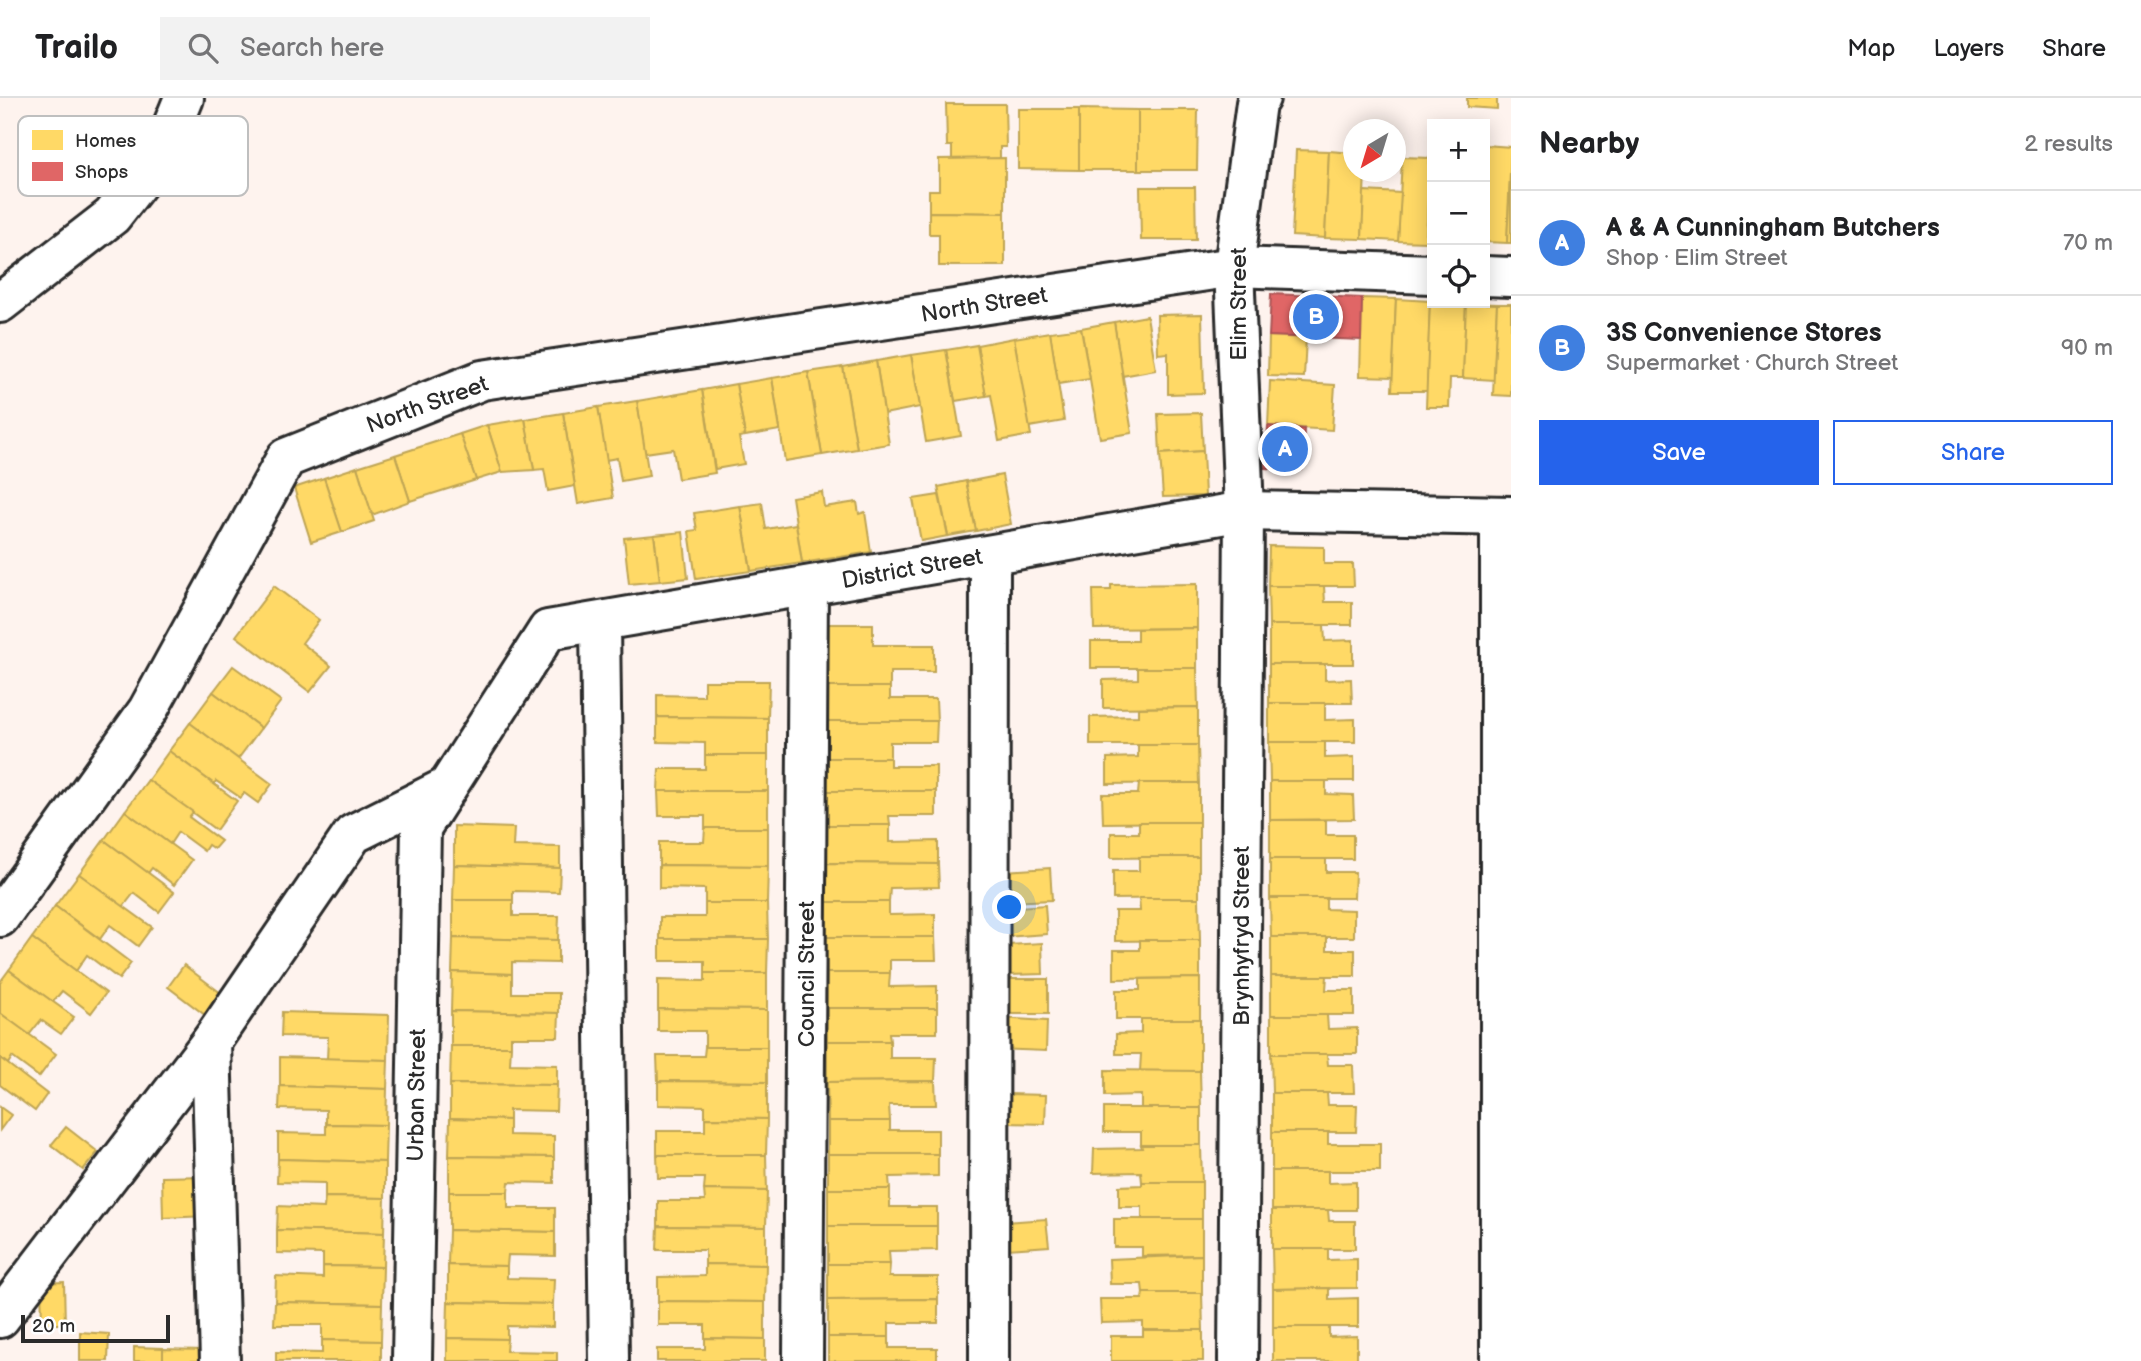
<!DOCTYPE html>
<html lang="en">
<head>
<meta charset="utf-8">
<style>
  :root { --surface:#fff; --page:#f2f2f2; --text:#202124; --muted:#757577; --line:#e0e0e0; --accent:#2563eb }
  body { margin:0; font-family:"Balsamiq Sans",sans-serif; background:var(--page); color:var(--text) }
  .controls { position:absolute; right:21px; top:21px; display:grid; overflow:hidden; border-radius:0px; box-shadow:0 4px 18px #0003 }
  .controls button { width:63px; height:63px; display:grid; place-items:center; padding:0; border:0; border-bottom:2px solid var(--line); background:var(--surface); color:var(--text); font:35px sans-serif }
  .compass { position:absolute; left:1343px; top:21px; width:63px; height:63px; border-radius:50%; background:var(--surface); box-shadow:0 4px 18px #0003; rotate:218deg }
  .scale { position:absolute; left:21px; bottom:18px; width:149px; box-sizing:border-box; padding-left:7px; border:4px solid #2b2b2b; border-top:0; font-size:19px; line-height:24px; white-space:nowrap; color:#2b2b2b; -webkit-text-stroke:5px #fff; paint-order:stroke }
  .you { position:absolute; left:1010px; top:810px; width:24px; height:24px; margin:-18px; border:5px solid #fff; border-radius:50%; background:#1a73e8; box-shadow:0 0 0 10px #1a73e833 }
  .badge { display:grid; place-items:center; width:46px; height:46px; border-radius:50%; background:var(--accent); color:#fff; font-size:23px; font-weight:700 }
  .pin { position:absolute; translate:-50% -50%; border:4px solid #fff; box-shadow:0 2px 7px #0006 }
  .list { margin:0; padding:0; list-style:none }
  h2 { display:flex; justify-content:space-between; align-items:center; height:91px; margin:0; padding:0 28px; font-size:30px }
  h2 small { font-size:23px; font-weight:400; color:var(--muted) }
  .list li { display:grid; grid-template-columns:46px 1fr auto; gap:21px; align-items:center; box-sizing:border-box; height:105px; padding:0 28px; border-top:2px solid var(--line) }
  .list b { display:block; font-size:26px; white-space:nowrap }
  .list p { margin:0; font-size:23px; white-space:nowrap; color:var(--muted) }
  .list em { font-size:23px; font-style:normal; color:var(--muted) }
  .actions { display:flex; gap:14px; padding:21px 28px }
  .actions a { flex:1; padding:16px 0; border:2px solid var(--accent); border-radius:0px; text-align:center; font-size:24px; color:var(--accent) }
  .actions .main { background:var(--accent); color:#fff }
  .icon { flex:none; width:38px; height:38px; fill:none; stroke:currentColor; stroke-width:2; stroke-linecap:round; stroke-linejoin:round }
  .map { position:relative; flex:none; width:1511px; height:1263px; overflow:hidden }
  header { display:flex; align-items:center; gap:42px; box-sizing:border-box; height:98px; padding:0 35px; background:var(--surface); border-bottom:2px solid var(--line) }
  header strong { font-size:33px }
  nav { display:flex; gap:38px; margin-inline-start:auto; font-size:24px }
  .search { width:490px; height:63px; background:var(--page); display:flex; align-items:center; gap:18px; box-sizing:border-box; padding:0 24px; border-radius:0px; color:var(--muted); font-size:26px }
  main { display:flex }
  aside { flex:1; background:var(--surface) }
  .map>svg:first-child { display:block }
  .homes { fill:#ffd966; stroke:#bfa554; stroke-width:2 }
  .shops { fill:#e06666; stroke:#aa5454; stroke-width:2 }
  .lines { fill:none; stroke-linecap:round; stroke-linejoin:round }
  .minor-casing { stroke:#2b2b2b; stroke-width:44 }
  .minor { stroke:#fff; stroke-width:38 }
  .labels { text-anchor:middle; stroke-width:7; stroke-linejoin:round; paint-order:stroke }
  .street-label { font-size:23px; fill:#2b2b2b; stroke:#fff }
  .key { fill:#fff; stroke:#bfbfbf; stroke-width:2 }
  .key-label { font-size:19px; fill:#2b2b2b }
</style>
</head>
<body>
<header>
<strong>Trailo</strong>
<div class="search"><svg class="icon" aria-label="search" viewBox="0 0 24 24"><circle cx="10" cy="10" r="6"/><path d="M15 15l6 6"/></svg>Search here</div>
<nav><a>Map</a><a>Layers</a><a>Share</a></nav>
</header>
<main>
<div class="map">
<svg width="1511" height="1263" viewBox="0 0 1511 1263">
  <rect width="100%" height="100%" fill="#fef3ee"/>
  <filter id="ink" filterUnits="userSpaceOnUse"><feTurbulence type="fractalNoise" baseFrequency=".0143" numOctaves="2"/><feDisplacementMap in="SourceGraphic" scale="14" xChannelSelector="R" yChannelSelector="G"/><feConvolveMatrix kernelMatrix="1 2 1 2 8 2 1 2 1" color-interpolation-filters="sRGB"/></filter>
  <g filter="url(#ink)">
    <g class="homes">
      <polygon points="1467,0 1497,0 1497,11 1467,9"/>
      <polygon points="946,6 1005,6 1006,49 1000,49 1000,61 952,61 952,48 947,48"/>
      <polygon points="1018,11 1079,11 1079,72 1018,71"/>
      <polygon points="1079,11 1138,12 1138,72 1079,72"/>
      <polygon points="1138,12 1198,12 1197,72 1138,72"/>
      <polygon points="1485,47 1511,49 1507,145 1485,144"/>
      <polygon points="1296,52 1329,53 1325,140 1292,138"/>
      <polygon points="1329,53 1353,55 1353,74 1365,74 1362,141 1325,140"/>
      <polygon points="1402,59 1430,60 1426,144 1398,143"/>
      <polygon points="1005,60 1005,115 929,114 929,92 939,92 939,61"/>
      <polygon points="1430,60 1432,60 1432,144 1426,144"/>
      <polygon points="1511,64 1511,145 1507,145"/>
      <polygon points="1140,89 1195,89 1196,142 1141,142"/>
      <polygon points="1364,93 1401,95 1398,143 1362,141"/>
      <polygon points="929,114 1005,115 1005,168 939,168 939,136 929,136"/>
      <polygon points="1362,200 1396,201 1393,279 1360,278"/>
      <polygon points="1396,201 1430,203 1427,293 1392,293"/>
      <polygon points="1430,203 1466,205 1463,280 1450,280 1449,309 1426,309"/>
      <polygon points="1466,205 1497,206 1494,282 1463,280"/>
      <polygon points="1497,206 1511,206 1511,298 1493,297"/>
      <polygon points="1202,216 1204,295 1168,296 1168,255 1158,256 1157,217"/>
      <polygon points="1147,218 1156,272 1122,278 1114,224"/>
      <polygon points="1114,224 1132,335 1100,340 1081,230"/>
      <polygon points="1081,230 1090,281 1058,286 1050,234"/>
      <polygon points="1050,234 1064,323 1029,329 1014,240"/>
      <polygon points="1269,238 1306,239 1304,279 1268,278"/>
      <polygon points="1014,240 1031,337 999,343 991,297 986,298 977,247"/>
      <polygon points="977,247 986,298 955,303 946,252"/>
      <polygon points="946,252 961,338 926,344 911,257"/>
      <polygon points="911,257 920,309 884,316 876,263"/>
      <polygon points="876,263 889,346 857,351 843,269"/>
      <polygon points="843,269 857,351 822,357 808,274"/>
      <polygon points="808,274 822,357 785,363 772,280"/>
      <polygon points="772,280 780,332 745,338 736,286"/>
      <polygon points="1270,283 1335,287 1332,332 1268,328"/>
      <polygon points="736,286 745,338 739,339 744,366 715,371 702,292"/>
      <polygon points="702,292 715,375 678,381 673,351 645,355 637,303"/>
      <polygon points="637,303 649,378 621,383 617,360 606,362 598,309"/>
      <polygon points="598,309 613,400 578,406 563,315"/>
      <polygon points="563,315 575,388 548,393 544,371 534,372 525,321"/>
      <polygon points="1201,315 1203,353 1160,356 1158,316"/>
      <polygon points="525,321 534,372 502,374 487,327"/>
      <polygon points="487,327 502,374 476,382 460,336"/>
      <polygon points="460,336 476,382 410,403 395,357"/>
      <polygon points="1203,353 1205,398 1163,399 1160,356"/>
      <polygon points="395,357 410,403 372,417 357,369"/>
      <polygon points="357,369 374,423 342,434 324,380"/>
      <polygon points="1002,377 1011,426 976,433 966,384"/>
      <polygon points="324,380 342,434 311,444 294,390"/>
      <polygon points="966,383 976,433 948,438 938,389"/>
      <polygon points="822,394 824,409 857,404 859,416 865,414 871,454 802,465 792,399"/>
      <polygon points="939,397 948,438 921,443 913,401"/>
      <polygon points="762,405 766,431 796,426 802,465 751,473 740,408"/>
      <polygon points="740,408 751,473 696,481 689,433 697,432 694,415"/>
      <polygon points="683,434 688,480 660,483 654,437"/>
      <polygon points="654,437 660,483 629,486 624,440"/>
      <polygon points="1269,448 1324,449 1324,466 1353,466 1354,488 1268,488"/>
      <polygon points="1197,486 1197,530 1094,531 1093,492 1111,492 1111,487"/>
      <polygon points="274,488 319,522 302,545 331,568 310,594 236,538"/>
      <polygon points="1268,488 1324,488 1325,504 1352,504 1352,527 1269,527"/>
      <polygon points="826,526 873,526 873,547 934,547 934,574 890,574 890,589 826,589"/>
      <polygon points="1269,527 1324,527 1325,543 1353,542 1353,566 1269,566"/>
      <polygon points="1197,530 1197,570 1091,570 1091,543 1137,543 1137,531"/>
      <polygon points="1269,566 1325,566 1325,582 1351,581 1352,605 1269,605"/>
      <polygon points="233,568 281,603 261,630 213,594"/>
      <polygon points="1138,570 1197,570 1198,609 1103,610 1103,582 1138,581"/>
      <polygon points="704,583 769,583 768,620 657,619 657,597 704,598"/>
      <polygon points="826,589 890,589 890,601 936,601 937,623 826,623"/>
      <polygon points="213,594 261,630 238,661 190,625"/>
      <polygon points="1269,605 1325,605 1325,622 1355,621 1355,644 1269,644"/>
      <polygon points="1198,609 1198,647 1090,647 1090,619 1138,618 1138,610"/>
      <polygon points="657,619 768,620 768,657 705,657 705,645 657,644"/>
      <polygon points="826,623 937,623 936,644 890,644 890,660 826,660"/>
      <polygon points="190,625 272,686 258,705 244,695 241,700 216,683 214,686 169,653"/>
      <polygon points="1269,644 1325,644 1325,660 1354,659 1354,683 1270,683"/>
      <polygon points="1138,647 1198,647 1199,685 1107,686 1107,660 1138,659"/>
      <polygon points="169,653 237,703 216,732 148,682"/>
      <polygon points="705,657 768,657 768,693 658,693 659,671 705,671"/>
      <polygon points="826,660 890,660 890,668 936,668 936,693 826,693"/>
      <polygon points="148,682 193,714 189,719 221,743 214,751 208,747 204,753 178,734 170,746 125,713"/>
      <polygon points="1270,683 1326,683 1326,696 1353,697 1354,721 1270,722"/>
      <polygon points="1139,685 1199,685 1199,724 1103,725 1102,696 1138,696"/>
      <polygon points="658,693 768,693 768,730 705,730 705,718 659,718"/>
      <polygon points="826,693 936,693 936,718 889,718 890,727 826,727"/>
      <polygon points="125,713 192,762 174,787 152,770 148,775 104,742"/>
      <polygon points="1270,722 1326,722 1326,737 1353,737 1353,761 1270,761"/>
      <polygon points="1139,724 1199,724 1199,759 1111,760 1111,735 1139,735"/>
      <polygon points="826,727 890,727 890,744 938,743 938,766 826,765"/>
      <polygon points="454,728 514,730 513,748 560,749 560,770 454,767"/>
      <polygon points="705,730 768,730 768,768 659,767 659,744 704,744"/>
      <polygon points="104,742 174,794 159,814 134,795 123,809 79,776"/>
      <polygon points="1139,759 1199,759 1199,800 1113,801 1113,773 1139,773"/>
      <polygon points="1270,761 1326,761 1326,774 1355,774 1354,800 1270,800"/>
      <polygon points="826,765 938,766 939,789 890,790 889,804 826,804"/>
      <polygon points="454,767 560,770 559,794 513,793 513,802 453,802"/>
      <polygon points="659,767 768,768 767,805 705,805 705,791 659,790"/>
      <polygon points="1050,770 1052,802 1008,804 1005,773"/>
      <polygon points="79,776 152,829 138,848 110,827 100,841 55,808"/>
      <polygon points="1139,800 1199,800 1200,842 1115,843 1115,813 1140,813"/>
      <polygon points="1270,800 1326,800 1326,811 1354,812 1354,839 1271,839"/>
      <polygon points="453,802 513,802 513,818 559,818 558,842 453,840"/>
      <polygon points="826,804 889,804 889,817 935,816 935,839 826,839"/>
      <polygon points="705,805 767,805 768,841 660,841 660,819 705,819"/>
      <polygon points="1045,807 1047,836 1006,839 1003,810"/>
      <polygon points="55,808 131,865 119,881 87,857 76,873 32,840"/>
      <polygon points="826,839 935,839 936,862 890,862 890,875 827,875"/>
      <polygon points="1271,839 1327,839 1327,852 1355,852 1355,878 1271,878"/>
      <polygon points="32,840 106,895 91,915 62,893 53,904 9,872"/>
      <polygon points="453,840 558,842 558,865 512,864 512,876 452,874"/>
      <polygon points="660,841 768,841 767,875 705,875 705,863 660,863"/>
      <polygon points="1140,842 1200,842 1200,880 1114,881 1114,852 1140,852"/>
      <polygon points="1042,845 1043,876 1010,877 1008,847"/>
      <polygon points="184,867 222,896 205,917 168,889"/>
      <polygon points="9,872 74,919 61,936 41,922 29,937 0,915 0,884"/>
      <polygon points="452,874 512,876 512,895 559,895 559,915 451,913"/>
      <polygon points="705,875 767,875 767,912 658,911 658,882 705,883"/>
      <polygon points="827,875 890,875 889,889 937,888 937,910 827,910"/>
      <polygon points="1271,878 1327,878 1326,892 1354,892 1354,917 1271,917"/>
      <polygon points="1200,880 1200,921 1116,921 1116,892 1140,892 1140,881"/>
      <rect x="1009" y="881" width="39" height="35"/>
      <polygon points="827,910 937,910 937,935 889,935 890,943 827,943"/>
      <polygon points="658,911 767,912 767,949 705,949 705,933 658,933"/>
      <polygon points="451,913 559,915 558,939 511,939 511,948 451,948"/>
      <polygon points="282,914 389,917 388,962 327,961 328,939 281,938"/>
      <polygon points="0,915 56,956 39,979 12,959 8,966 0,960"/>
      <polygon points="1271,917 1327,917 1328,931 1357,930 1357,956 1271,956"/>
      <polygon points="1001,920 1047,923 1046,953 999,951"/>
      <polygon points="1141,921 1200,921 1200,973 1140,973 1141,956 1116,956 1116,936 1141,935"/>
      <polygon points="827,943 890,943 890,960 936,960 935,983 827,984"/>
      <polygon points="451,948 511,948 510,966 557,967 557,987 450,986"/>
      <polygon points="705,949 767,949 767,984 658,983 657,958 704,958"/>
      <polygon points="1271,956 1327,956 1328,967 1353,967 1354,995 1272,995"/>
      <polygon points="280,959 388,962 387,991 280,988"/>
      <polygon points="0,960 47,996 35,1013 0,987"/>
      <polygon points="1105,972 1200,973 1201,1010 1141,1010 1141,997 1105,998"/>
      <polygon points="658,983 767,984 767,1021 705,1020 705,1008 658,1007"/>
      <polygon points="935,983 936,1007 889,1007 890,1023 828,1023 827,984"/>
      <polygon points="450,986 557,987 556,1013 509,1012 509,1022 450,1020"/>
      <polygon points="280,988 387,991 386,1027 326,1026 326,1012 279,1011"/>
      <polygon points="1272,995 1327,995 1328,1007 1357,1007 1356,1034 1272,1034"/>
      <polygon points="1007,996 1046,997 1045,1026 1006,1025"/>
      <polygon points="0,1009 11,1017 0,1032"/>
      <polygon points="1104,1010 1201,1010 1201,1047 1141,1047 1141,1034 1104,1034"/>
      <polygon points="450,1020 509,1022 509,1037 554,1038 554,1059 449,1058"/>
      <polygon points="705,1020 767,1021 766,1057 657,1057 657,1033 705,1033"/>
      <polygon points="828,1023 890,1023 890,1032 938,1032 938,1056 828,1056"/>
      <polygon points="326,1026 386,1027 385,1064 278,1061 278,1035 326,1036"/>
      <polygon points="66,1029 98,1054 83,1072 51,1047"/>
      <polygon points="1272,1034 1328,1034 1328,1046 1380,1046 1380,1073 1272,1073"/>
      <polygon points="1141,1047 1201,1047 1202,1084 1142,1084 1141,1074 1093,1075 1094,1051 1142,1050"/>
      <polygon points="828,1056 938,1056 938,1078 889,1079 890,1091 828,1091"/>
      <polygon points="657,1057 766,1057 767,1093 704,1092 705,1080 658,1080"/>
      <polygon points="449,1058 554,1059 554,1085 509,1084 508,1094 449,1094"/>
      <polygon points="278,1061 385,1064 385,1100 325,1099 325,1085 277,1084"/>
      <polygon points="1272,1073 1328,1073 1328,1085 1356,1084 1356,1112 1272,1112"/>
      <polygon points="206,1078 207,1118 163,1120 162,1079"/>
      <polygon points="1142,1084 1202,1084 1202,1121 1142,1121 1142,1109 1119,1109 1119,1088 1142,1087"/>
      <polygon points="828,1091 890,1091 890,1109 937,1109 937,1128 828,1128"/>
      <polygon points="704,1092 767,1093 766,1129 658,1128 658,1103 705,1103"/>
      <polygon points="449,1094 508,1094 508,1110 555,1110 555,1134 449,1132"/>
      <polygon points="325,1099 385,1100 384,1135 277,1132 278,1108 324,1110"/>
      <polygon points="1272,1112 1328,1112 1329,1123 1355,1123 1355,1151 1272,1151"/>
      <polygon points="1046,1121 1049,1148 1007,1151 1004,1124"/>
      <polygon points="1114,1121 1202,1121 1202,1157 1142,1158 1142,1149 1114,1149"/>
      <polygon points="658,1128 766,1129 766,1167 705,1166 705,1152 657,1152"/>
      <polygon points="828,1128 937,1128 937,1152 889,1153 890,1166 828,1166"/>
      <polygon points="277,1132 384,1135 383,1169 323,1168 323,1156 277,1155"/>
      <polygon points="449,1132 555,1134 555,1158 508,1157 507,1168 448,1167"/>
      <polygon points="1272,1151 1328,1151 1328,1162 1357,1161 1357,1190 1273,1191"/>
      <polygon points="1202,1157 1202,1195 1143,1195 1142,1186 1110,1186 1109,1161"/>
      <polygon points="705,1166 766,1167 765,1204 658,1203 658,1179 705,1178"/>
      <polygon points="828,1166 890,1166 889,1179 938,1179 938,1201 828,1202"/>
      <polygon points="448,1167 507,1168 507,1180 554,1181 553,1206 448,1204"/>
      <polygon points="323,1168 383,1169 382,1206 275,1204 276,1178 323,1180"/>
      <polygon points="64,1184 65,1226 42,1226 41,1185"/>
      <polygon points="1329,1190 1329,1201 1358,1200 1358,1229 1273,1229 1273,1191"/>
      <polygon points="1143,1195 1202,1195 1203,1232 1143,1232 1143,1224 1101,1225 1100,1201 1142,1201"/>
      <polygon points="938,1201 938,1225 889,1225 889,1239 828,1239 828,1202"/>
      <polygon points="658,1203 765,1204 765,1241 705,1240 705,1227 658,1227"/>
      <polygon points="275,1204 382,1206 381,1243 322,1242 322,1227 274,1227"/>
      <polygon points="448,1204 553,1206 553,1229 507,1228 507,1241 447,1240"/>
      <polygon points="1273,1229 1329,1229 1329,1239 1357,1238 1357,1263 1273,1263"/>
      <polygon points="1143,1232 1203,1232 1203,1263 1111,1263 1111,1238 1143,1238"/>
      <polygon points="80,1234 109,1236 108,1263 80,1263"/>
      <polygon points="828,1239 889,1239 889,1250 937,1250 937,1263 828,1263"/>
      <polygon points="447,1240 507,1241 506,1253 557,1254 557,1263 447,1263"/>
      <polygon points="705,1240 765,1241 765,1263 657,1263 657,1251 705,1251"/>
      <polygon points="322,1242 381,1243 381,1263 276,1263 276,1254 322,1255"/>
      <polygon points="134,1249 163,1250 163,1263 134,1263"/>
      <polygon points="163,1251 204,1252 203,1263 163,1263"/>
    </g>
    <g class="shops">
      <polygon points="1271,196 1362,200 1361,242 1269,238"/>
      <polygon points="1268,328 1304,331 1302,372 1265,370"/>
    </g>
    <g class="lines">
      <g class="minor-casing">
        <g id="minor">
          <polyline points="1485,178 1511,179"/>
          <polyline points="0,205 112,118 162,54 184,0"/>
          <polyline points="600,524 609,1263"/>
          <polyline points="0,819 148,612 286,360 482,282 1234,169 1432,176"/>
          <polyline points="211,944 220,1263"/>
          <polyline points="0,1220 211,944 353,736 447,689"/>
          <polyline points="412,1263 421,730 548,532 1244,413 1511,418"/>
          <polyline points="803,1263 808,488"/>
          <polyline points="989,1263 990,457"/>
          <polyline points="1238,1263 1244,413 1234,169 1256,5 1260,0"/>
          <polyline points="1500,1263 1500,418"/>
        </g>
      </g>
      <use href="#minor" class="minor"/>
    </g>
  </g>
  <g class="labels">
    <g class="street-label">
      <text transform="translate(984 206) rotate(-9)" y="8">North Street</text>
      <text transform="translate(1238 206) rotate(-90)" y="8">Elim Street</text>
      <text transform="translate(427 306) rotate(-20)" y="8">North Street</text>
      <text transform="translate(912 470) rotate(-10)" y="8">District Street</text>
      <text transform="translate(1241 838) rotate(-90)" y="8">Brynhyfryd Street</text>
      <text transform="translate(806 876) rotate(-90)" y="8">Council Street</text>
      <text transform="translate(416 997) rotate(-89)" y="8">Urban Street</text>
    </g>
  </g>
  <rect x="18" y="18" width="230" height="80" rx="10" class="key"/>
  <rect x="32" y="32" width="31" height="20" fill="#ffd966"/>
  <rect x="32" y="64" width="31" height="19" fill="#e06666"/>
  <g class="key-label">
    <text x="75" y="49">Homes</text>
    <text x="75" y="80">Shops</text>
  </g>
</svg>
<div class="controls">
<button>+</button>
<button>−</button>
<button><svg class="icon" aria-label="locate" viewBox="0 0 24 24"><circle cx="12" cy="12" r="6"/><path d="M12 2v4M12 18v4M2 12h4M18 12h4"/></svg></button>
</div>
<svg class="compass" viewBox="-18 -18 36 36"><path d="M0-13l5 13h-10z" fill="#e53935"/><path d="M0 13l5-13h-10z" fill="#757577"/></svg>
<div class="scale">20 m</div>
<div class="you"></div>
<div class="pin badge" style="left:1285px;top:351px;background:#3f7fe0">A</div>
<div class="pin badge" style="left:1316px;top:219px;background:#3f7fe0">B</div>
</div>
<aside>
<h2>Nearby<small>2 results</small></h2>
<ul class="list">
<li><span class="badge" style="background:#3f7fe0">A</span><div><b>A &amp; A Cunningham Butchers</b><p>Shop · Elim Street</p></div><em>70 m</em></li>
<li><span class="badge" style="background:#3f7fe0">B</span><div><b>3S Convenience Stores</b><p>Supermarket · Church Street</p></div><em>90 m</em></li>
</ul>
<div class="actions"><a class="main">Save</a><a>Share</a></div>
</aside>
</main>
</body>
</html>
